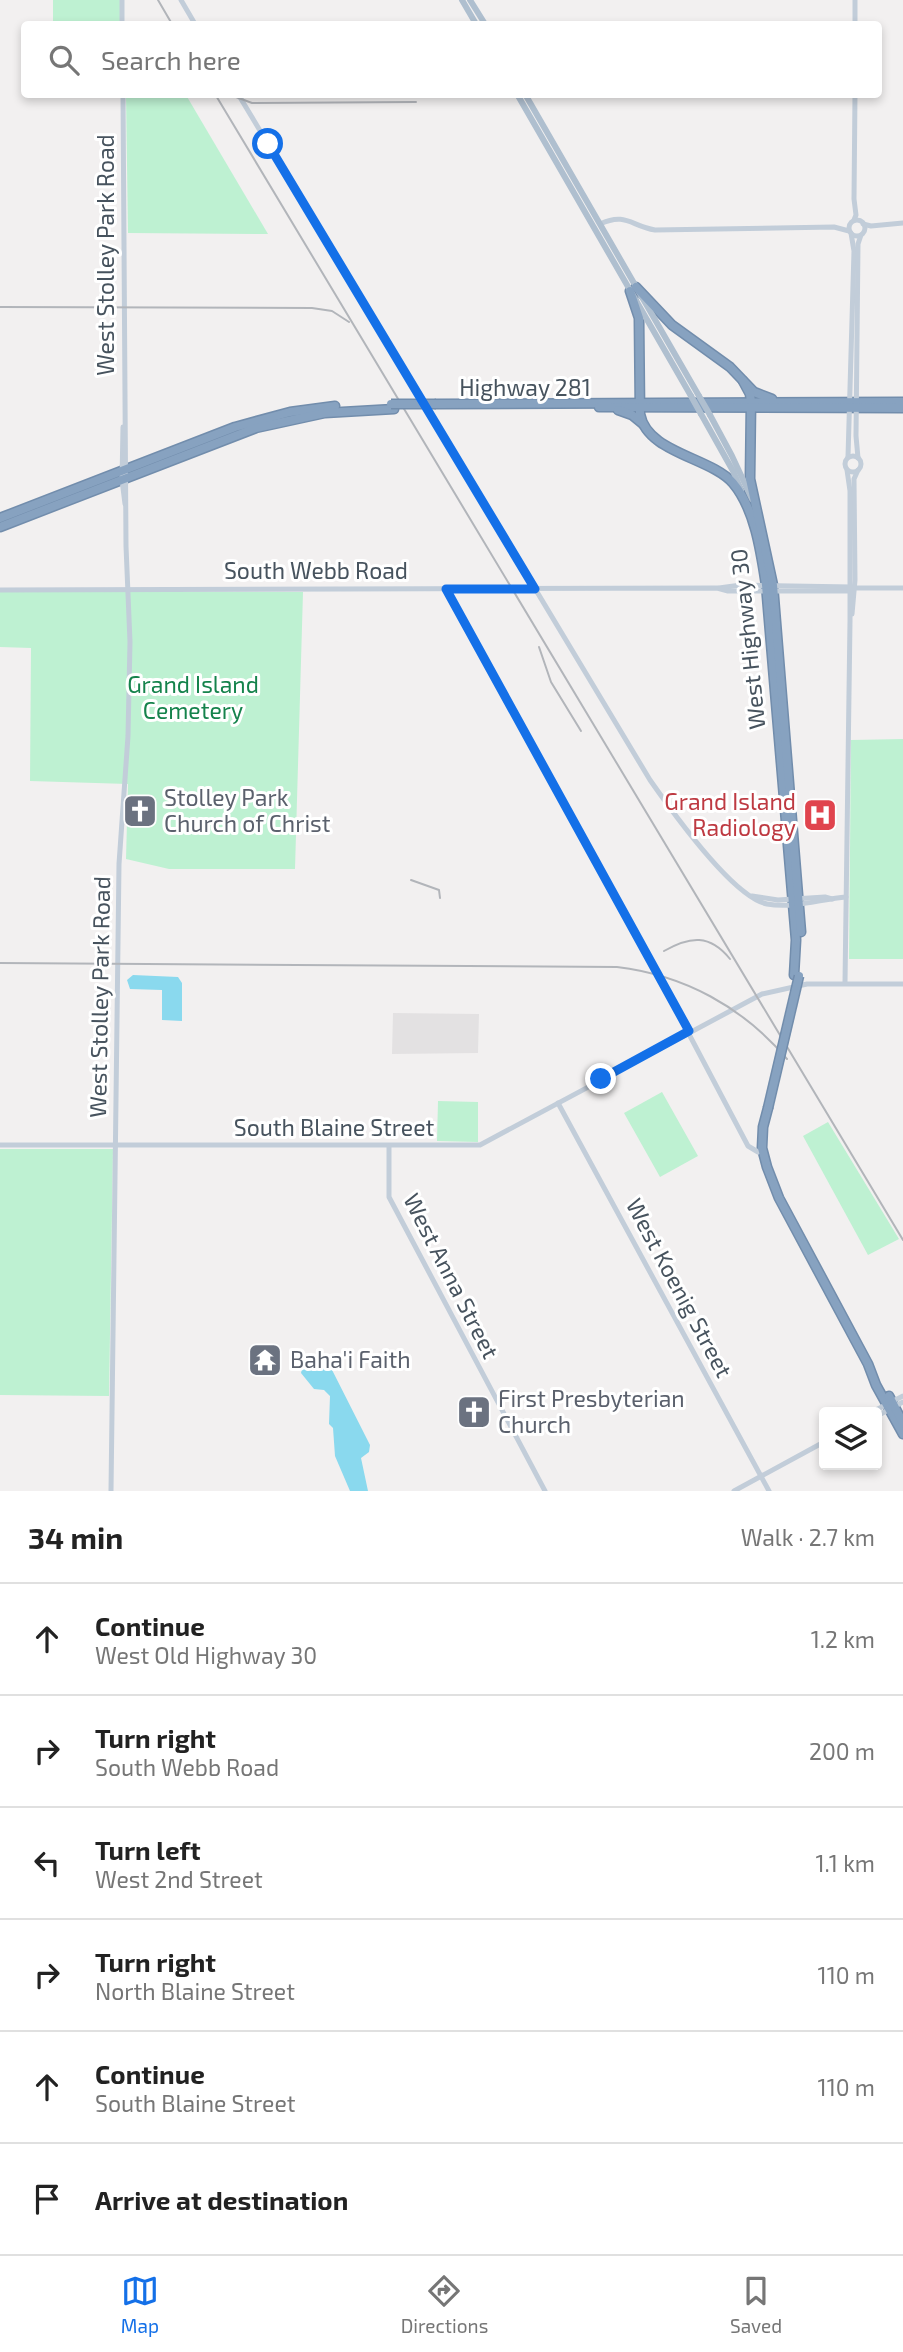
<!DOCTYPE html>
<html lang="en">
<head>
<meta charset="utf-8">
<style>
  :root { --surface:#fff; --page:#f2f2f2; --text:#222; --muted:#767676; --line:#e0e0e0; --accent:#1470e8 }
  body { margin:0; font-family:"Exo 2",sans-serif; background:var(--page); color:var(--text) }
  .controls { position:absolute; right:21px; bottom:21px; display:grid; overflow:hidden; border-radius:7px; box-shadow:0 4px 10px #0003 }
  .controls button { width:63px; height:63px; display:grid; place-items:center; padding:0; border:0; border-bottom:2px solid var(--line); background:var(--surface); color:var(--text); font:35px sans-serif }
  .stop { position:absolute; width:21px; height:21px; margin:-16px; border:5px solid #1470e8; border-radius:50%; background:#fff }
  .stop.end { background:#1470e8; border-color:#fff; box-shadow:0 2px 7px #0008 }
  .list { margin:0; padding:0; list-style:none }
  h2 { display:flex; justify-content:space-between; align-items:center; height:91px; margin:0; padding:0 28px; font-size:30px }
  h2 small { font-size:23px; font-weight:400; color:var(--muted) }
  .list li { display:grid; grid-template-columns:46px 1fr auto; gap:21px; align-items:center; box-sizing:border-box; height:112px; padding:0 28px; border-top:2px solid var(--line) }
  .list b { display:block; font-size:26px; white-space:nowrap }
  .list p { margin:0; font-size:23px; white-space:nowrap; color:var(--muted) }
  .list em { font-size:23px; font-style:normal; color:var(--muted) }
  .icon { flex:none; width:38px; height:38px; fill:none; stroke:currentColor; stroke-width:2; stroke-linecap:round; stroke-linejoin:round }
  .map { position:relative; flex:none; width:903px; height:1491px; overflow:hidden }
  .search { position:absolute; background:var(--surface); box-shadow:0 4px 10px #0003; left:21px; right:21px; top:21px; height:77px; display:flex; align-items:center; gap:18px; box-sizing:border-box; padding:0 24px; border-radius:7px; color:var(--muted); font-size:26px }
  .sheet { height:763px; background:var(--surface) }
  nav { display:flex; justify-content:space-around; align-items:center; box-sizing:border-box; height:98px; border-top:2px solid var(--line); background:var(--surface); font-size:19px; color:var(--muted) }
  nav a { display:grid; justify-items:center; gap:4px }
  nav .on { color:var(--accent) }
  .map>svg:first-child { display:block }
  .education { fill:#e3e1e2 }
  .green { fill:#bef1d2 }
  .water { fill:#8ad9ee }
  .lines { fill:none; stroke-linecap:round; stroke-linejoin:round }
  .highway-casing { stroke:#728dac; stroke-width:11 }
  .secondary { stroke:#c2cdd9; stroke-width:5 }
  .primary { stroke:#afbfcf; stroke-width:6 }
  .highway { stroke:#87a2c0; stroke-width:8 }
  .rail { stroke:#b2b5ba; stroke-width:2 }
  .highway-bridge-casing { stroke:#728dac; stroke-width:11; stroke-linecap:butt }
  .primary-bridge { stroke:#afbfcf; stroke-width:6 }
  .highway-bridge { stroke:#87a2c0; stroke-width:8 }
  .route { stroke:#1470e8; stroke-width:9 }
  .labels { text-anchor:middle; stroke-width:6; stroke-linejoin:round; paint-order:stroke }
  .street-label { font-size:23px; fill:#47535e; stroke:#fff }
  .park-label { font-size:23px; fill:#15834c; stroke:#fff }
  .worship-label { font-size:23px; fill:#5b616d; stroke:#fff; text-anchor:start }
  .health-label { font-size:23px; fill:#be3a42; stroke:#fff; text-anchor:end }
</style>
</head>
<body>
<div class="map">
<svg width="903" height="1491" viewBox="0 0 903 1491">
  <rect width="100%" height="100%" fill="#f2f0f0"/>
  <polygon class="education" points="393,1013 479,1014 478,1053 392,1054"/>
  <g class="green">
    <rect x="53" y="0" width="67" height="24"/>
    <polygon points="126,95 186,95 268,234 128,233"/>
    <polygon points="0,592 303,592 295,869 169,869 126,859 128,784 30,781 31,648 0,647"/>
    <polygon points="903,739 903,959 849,959 851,740"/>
    <polygon points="662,1092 698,1156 660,1177 624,1113"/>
    <polygon points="438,1101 478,1102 478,1142 437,1141"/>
    <polygon points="828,1122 899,1239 868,1255 803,1136"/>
    <polygon points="0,1149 113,1149 109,1396 0,1395"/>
  </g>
  <g class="water">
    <polygon points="133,975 178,977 182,983 182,1021 162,1020 162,990 130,989 127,980"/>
    <polygon points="313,1358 326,1358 370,1445 369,1452 361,1458 368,1491 350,1491 335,1456 333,1428 329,1424 330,1396 324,1390 314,1389 301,1373 302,1369 309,1367"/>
  </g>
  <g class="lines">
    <g class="highway-casing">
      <g id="highway">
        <polyline points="636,287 672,325 730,367 754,392 772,399"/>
        <path d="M 630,291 L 639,318 L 640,414 C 647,453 710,457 733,483 C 755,509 761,552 766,585 L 796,940 L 794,975"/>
        <polyline points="743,381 750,394 751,402 750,479 773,585 801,932"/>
        <polyline points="436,404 903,402"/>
        <polyline points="599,407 903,408"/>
        <polyline points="618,410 632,415 643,424"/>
        <polyline points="0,518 235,427 290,412 335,406"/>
        <polyline points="0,527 256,428 325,413 394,409"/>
        <polyline points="768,1108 763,1127 762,1148 767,1167 779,1198 868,1364 876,1385 903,1434"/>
        <polyline points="889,1396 903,1423"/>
      </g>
    </g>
    <g class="secondary">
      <polyline points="122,0 122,24"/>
      <polyline points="181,0 195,24"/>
      <polyline points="855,0 855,24"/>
      <path d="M 238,94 L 650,780 C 671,810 733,897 767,904 C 793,909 821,899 846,897"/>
      <polyline points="854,220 856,215 854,199 855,94"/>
      <circle cx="857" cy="228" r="8"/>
      <path d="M 600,224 C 626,212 631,226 655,230 L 834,227 L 849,231"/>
      <polyline points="863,224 871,226 903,223"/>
      <polyline points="123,427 122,480 125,504"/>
      <circle cx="853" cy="464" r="8"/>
      <polyline points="848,457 854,251 851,233"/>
      <polyline points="858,458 856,436 858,244 861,235"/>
      <polyline points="719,588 741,585 852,587"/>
      <polyline points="446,589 623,909 748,1146 758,1152"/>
      <polyline points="0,590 717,588 728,591 850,591 855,588 903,588"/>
      <polyline points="852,614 855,580 854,479 858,470"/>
      <polyline points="752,896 778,900 825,897 832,899"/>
      <polyline points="845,983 850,621 850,491 847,470"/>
      <polyline points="558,1103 769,1491"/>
      <polyline points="0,1145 480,1145 762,994 807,984 903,984"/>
      <polyline points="389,1146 389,1197 545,1491"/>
      <polyline points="872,1412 903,1396"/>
      <polyline points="877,1416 903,1402"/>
      <polyline points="111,1491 119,864 128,736 130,642 126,546 123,94"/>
      <polyline points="734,1491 824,1442"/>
    </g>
    <g class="primary">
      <polyline points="462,0 476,24"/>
      <polyline points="470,0 485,24"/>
      <polyline points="517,94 691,396"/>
      <polyline points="525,94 699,396"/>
      <polyline points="701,414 733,471 741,490"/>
      <polyline points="710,415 732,456 752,499"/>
    </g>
    <use href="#highway" class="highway"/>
    <g class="rail">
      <polyline points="158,0 172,24"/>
      <polyline points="215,94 903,1240"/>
      <polyline points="228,94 252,103 416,102"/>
      <polyline points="0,307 312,308 332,311 349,322"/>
      <polyline points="539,647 551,682 581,731"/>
      <polyline points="411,880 439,890 440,898"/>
      <path d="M 664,951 C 690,936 710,934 730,959"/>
      <path d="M 0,963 L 617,967 C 684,975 743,1007 787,1059"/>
    </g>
    <g class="highway-bridge-casing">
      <g id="highway-bridge">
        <polyline points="391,404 436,404"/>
        <polyline points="768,1108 799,976"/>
      </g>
    </g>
    <g class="primary-bridge">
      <polyline points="691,396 701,414"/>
      <polyline points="699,396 710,415"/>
    </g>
    <use href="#highway-bridge" class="highway-bridge"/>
  </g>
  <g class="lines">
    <polyline class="route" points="268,144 535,589 446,589 689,1031 601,1079"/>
  </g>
  <defs>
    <g id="church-square" transform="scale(1.75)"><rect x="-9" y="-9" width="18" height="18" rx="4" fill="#6b7280" stroke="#fff"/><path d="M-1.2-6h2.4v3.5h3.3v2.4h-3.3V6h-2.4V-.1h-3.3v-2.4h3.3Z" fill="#fff"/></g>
    <g id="hospital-square" transform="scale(1.75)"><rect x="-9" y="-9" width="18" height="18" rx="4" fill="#e0444e" stroke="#fff"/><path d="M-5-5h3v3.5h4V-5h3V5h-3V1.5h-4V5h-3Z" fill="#fff"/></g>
    <g id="temple-square" transform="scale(1.75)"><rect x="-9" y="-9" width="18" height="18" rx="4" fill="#6b7280" stroke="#fff"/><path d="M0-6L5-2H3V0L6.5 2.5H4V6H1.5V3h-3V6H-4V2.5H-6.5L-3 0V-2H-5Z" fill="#fff"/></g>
  </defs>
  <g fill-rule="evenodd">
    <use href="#church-square" x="140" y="811"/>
    <use href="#hospital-square" x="820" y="815"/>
    <use href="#temple-square" x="265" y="1360"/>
    <use href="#church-square" x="474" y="1412"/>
  </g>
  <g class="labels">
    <g class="street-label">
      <text transform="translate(106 255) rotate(-90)" y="8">West Stolley Park Road</text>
      <text x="525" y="396">Highway 281</text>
      <text x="316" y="579">South Webb Road</text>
      <text transform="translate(748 639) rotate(-96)" y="8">West Highway 30</text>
      <text transform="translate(100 997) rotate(-89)" y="8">West Stolley Park Road</text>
      <text x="334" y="1136">South Blaine Street</text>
      <text transform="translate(451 1276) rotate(63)" y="8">West Anna Street</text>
      <text transform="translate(679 1288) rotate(62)" y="8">West Koenig Street</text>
    </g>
    <g class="park-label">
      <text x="193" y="693">Grand Island<tspan x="193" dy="26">Cemetery</tspan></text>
    </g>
    <g class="worship-label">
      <text x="164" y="806">Stolley Park<tspan x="164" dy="26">Church of Christ</tspan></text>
      <text x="290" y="1368">Baha'i Faith</text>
      <text x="498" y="1407">First Presbyterian<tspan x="498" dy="26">Church</tspan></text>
    </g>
    <g class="health-label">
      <text x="796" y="810">Grand Island<tspan x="796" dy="26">Radiology</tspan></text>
    </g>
  </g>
</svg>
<div class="controls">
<button><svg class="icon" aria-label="layers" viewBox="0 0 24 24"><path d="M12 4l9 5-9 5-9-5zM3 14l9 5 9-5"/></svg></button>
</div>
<div class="stop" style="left:268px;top:144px"></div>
<div class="stop end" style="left:601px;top:1079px"></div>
<div class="search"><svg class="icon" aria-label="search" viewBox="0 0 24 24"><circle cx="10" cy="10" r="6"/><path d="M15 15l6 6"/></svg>Search here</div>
</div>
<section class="sheet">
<h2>34 min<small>Walk · 2.7 km</small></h2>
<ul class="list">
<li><svg class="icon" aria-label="ahead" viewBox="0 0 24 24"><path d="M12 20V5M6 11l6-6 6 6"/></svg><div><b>Continue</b><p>West Old Highway 30</p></div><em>1.2 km</em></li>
<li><svg class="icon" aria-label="right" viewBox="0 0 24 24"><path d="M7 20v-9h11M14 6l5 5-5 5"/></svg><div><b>Turn right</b><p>South Webb Road</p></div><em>200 m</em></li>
<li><svg class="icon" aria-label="left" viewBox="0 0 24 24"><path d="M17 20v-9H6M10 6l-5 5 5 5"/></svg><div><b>Turn left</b><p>West 2nd Street</p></div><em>1.1 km</em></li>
<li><svg class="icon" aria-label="right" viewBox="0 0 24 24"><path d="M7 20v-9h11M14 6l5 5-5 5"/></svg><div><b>Turn right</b><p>North Blaine Street</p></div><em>110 m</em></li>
<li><svg class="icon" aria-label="ahead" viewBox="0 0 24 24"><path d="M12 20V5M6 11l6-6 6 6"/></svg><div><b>Continue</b><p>South Blaine Street</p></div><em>110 m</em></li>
<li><svg class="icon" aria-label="arrive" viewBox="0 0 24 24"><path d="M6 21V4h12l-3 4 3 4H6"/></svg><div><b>Arrive at destination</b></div></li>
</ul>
</section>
<nav>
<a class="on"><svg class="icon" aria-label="map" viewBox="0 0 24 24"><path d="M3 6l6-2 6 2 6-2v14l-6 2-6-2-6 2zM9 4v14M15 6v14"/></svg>Map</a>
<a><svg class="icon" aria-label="directions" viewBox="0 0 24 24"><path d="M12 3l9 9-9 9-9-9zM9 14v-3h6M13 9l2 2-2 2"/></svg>Directions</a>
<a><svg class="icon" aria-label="saved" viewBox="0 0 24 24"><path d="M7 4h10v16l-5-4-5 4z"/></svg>Saved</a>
</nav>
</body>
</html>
